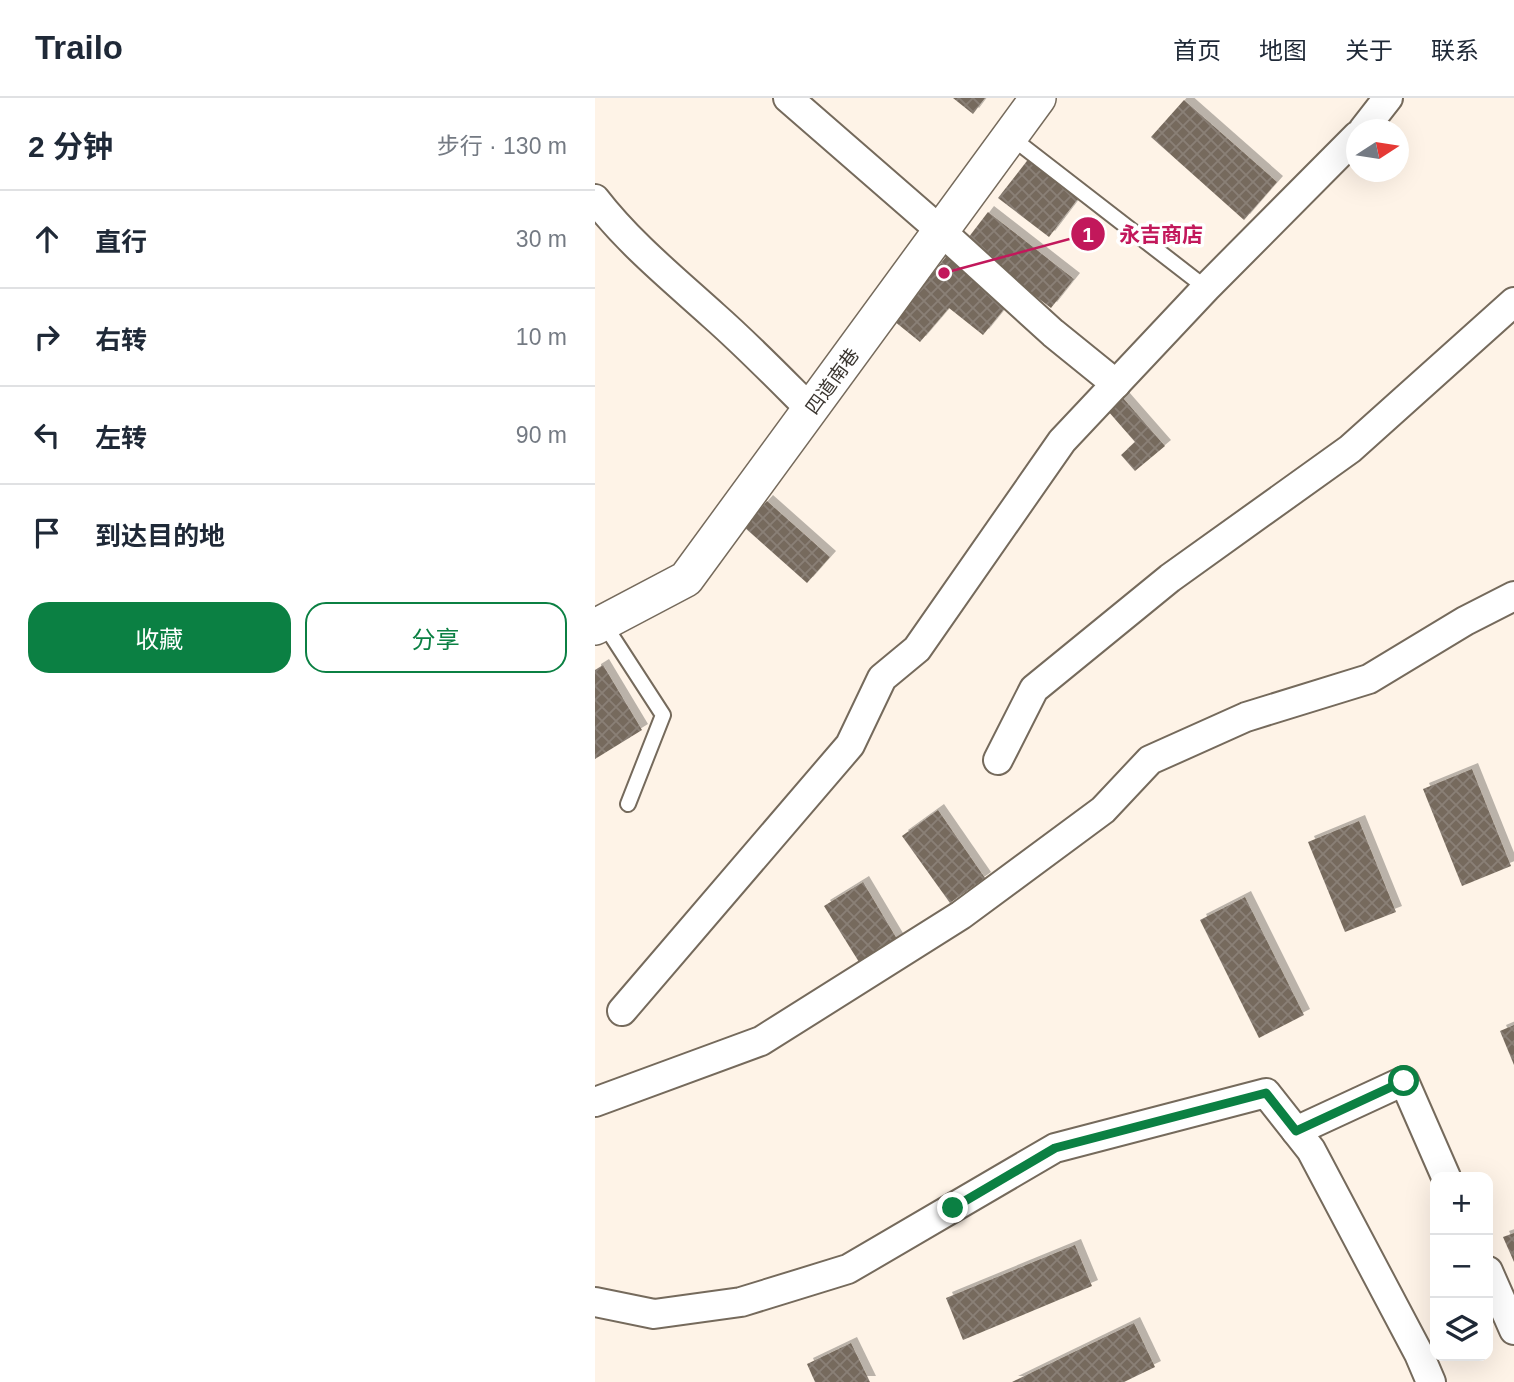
<!DOCTYPE html>
<html lang="zh">
<head>
<meta charset="utf-8">
<style>
  :root { --surface:#fff; --page:#f6f6f7; --text:#1f2937; --muted:#747a83; --line:#e0e1e3; --accent:#0b8043 }
  body { margin:0; font-family:Helvetica,"Noto Sans SC",sans-serif; background:var(--page); color:var(--text) }
  .controls { position:absolute; right:21px; bottom:21px; display:grid; overflow:hidden; border-radius:14px; box-shadow:0 7px 28px #0002 }
  .controls button { width:63px; height:63px; display:grid; place-items:center; padding:0; border:0; border-bottom:2px solid var(--line); background:var(--surface); color:var(--text); font:35px sans-serif }
  .compass { position:absolute; left:751px; top:21px; width:63px; height:63px; border-radius:50%; background:var(--surface); box-shadow:0 7px 28px #0002; rotate:78deg }
  .stop { position:absolute; width:21px; height:21px; margin:-16px; border:5px solid #0b8043; border-radius:50%; background:#fff }
  .stop.end { background:#0b8043; border-color:#fff; box-shadow:0 2px 7px #0008 }
  .list { margin:0; padding:0; list-style:none }
  h2 { display:flex; justify-content:space-between; align-items:center; height:91px; margin:0; padding:0 28px; font-size:30px }
  h2 small { font-size:23px; font-weight:400; color:var(--muted) }
  .list li { display:grid; grid-template-columns:46px 1fr auto; gap:21px; align-items:center; box-sizing:border-box; height:98px; padding:0 28px; border-top:2px solid var(--line) }
  .list b { display:block; font-size:26px; white-space:nowrap }
  .list em { font-size:23px; font-style:normal; color:var(--muted) }
  .actions { display:flex; gap:14px; padding:21px 28px }
  .actions a { flex:1; padding:16px 0; border:2px solid var(--accent); border-radius:21px; text-align:center; font-size:24px; color:var(--accent) }
  .actions .main { background:var(--accent); color:#fff }
  .icon { flex:none; width:38px; height:38px; fill:none; stroke:currentColor; stroke-width:2; stroke-linecap:round; stroke-linejoin:round }
  .map { position:relative; flex:none; width:919px; height:1284px; overflow:hidden }
  header { display:flex; align-items:center; gap:42px; box-sizing:border-box; height:98px; padding:0 35px; background:var(--surface); border-bottom:2px solid var(--line) }
  header strong { font-size:33px }
  nav { display:flex; gap:38px; margin-inline-start:auto; font-size:24px }
  main { display:flex }
  aside { flex:1; background:var(--surface) }
  .map>svg:first-child { display:block }
  .building { fill:url(#building-cross-hatch); filter:url(#shadow) }
  .lines { fill:none; stroke-linecap:round; stroke-linejoin:round }
  .service-casing { stroke:#756a5c; stroke-width:18 }
  .minor-casing { stroke:#756a5c; stroke-width:32 }
  .tertiary-casing { stroke:#756a5c; stroke-width:38 }
  .service { stroke:#fff; stroke-width:14 }
  .minor { stroke:#fff; stroke-width:28 }
  .tertiary { stroke:#fff; stroke-width:35 }
  .route { stroke:#0b8043; stroke-width:9 }
  .labels { text-anchor:middle; stroke-width:7; stroke-linejoin:round; paint-order:stroke }
  .street-label { font-size:19px; fill:#3b3630; stroke:#fff }
  .leader { fill:none; stroke:#c2185b; stroke-width:2.5 }
  .callout-dot { fill:#c2185b; stroke:#fff; stroke-width:2.5 }
  .mark-label { font-size:21px; text-anchor:middle; font-weight:bold; fill:#fff }
  .callout-label { font-size:21px; text-anchor:middle; font-weight:bold; fill:#c2185b; stroke:#fff; stroke-width:7; stroke-linejoin:round; paint-order:stroke }
</style>
</head>
<body>
<header>
<strong>Trailo</strong>
<nav><a>首页</a><a>地图</a><a>关于</a><a>联系</a></nav>
</header>
<main>
<aside>
<h2>2 分钟<small>步行 · 130 m</small></h2>
<ul class="list">
<li><svg class="icon" aria-label="ahead" viewBox="0 0 24 24"><path d="M12 20V5M6 11l6-6 6 6"/></svg><div><b>直行</b></div><em>30 m</em></li>
<li><svg class="icon" aria-label="right" viewBox="0 0 24 24"><path d="M7 20v-9h11M14 6l5 5-5 5"/></svg><div><b>右转</b></div><em>10 m</em></li>
<li><svg class="icon" aria-label="left" viewBox="0 0 24 24"><path d="M17 20v-9H6M10 6l-5 5 5 5"/></svg><div><b>左转</b></div><em>90 m</em></li>
<li><svg class="icon" aria-label="arrive" viewBox="0 0 24 24"><path d="M6 21V4h12l-3 4 3 4H6"/></svg><div><b>到达目的地</b></div></li>
</ul>
<div class="actions"><a class="main">收藏</a><a>分享</a></div>
</aside>
<div class="map">
<svg width="919" height="1284" viewBox="0 0 919 1284">
  <defs>
    <pattern id="building-cross-hatch" width="8" height="8" patternUnits="userSpaceOnUse" patternTransform="scale(1.75)"><rect width="8" height="8" fill="#766a5d"/><path d="M0 0l8 8M0 8l8-8" fill="none" stroke="#8a8076"/></pattern>
    <filter id="shadow"><feDropShadow dx="6" dy="-6" stdDeviation="0" flood-color="#0004"/></filter>
  </defs>
  <rect width="100%" height="100%" fill="#fef3e7"/>
  <g class="building">
    <polygon points="358,0 390,0 378,16"/>
    <polygon points="589,2 682,84 649,122 556,39"/>
    <polygon points="435,59 485,98 454,139 403,100"/>
    <polygon points="393,114 479,181 456,210 370,144"/>
    <polygon points="354,155 414,205 388,237 354,210 325,244 299,223"/>
    <polygon points="528,300 570,348 540,373 526,357 540,344 513,313"/>
    <polygon points="172,403 235,459 212,485 149,429"/>
    <polygon points="8,567 47,632 0,661 0,572"/>
    <polygon points="877,671 916,768 867,788 828,691"/>
    <polygon points="343,712 390,780 355,805 307,738"/>
    <polygon points="764,723 801,814 750,834 713,744"/>
    <polygon points="268,784 302,841 264,864 229,808"/>
    <polygon points="650,799 709,917 664,940 605,822"/>
    <polygon points="919,927 919,967 905,933"/>
    <polygon points="919,1135 919,1164 908,1139"/>
    <polygon points="480,1147 497,1188 368,1242 351,1200"/>
    <polygon points="539,1225 560,1269 529,1284 417,1284"/>
    <polygon points="256,1245 275,1284 220,1284 212,1266"/>
  </g>
  <g class="lines">
    <g class="service-casing">
      <g id="service">
        <polyline points="416,39 611,190"/>
        <polyline points="9,526 68,617 33,706"/>
      </g>
    </g>
    <g class="minor-casing">
      <g id="minor">
        <polyline points="193,0 347,134 458,235 521,286"/>
        <polyline points="768,32 793,0"/>
        <path d="M 0,101 C 34,145 77,180 119,218 C 153,248 184,280 216,312"/>
        <polyline points="403,662 439,591 575,480 755,351 919,204"/>
        <polyline points="27,913 255,647 287,580 322,551 467,343 611,190 762,38"/>
        <polyline points="0,1004 166,943 366,817 508,712 555,662 651,619 774,581 870,523 919,498"/>
        <polyline points="701,1033 809,983 851,1079"/>
        <polyline points="893,1173 919,1232"/>
        <polyline points="0,1204 59,1216 146,1204 253,1171 460,1050 671,995 716,1052 824,1256 836,1284"/>
      </g>
    </g>
    <g class="tertiary-casing">
      <polyline id="tertiary" points="0,529 91,481 443,0"/>
    </g>
    <use href="#service" class="service"/>
    <use href="#minor" class="minor"/>
    <use href="#tertiary" class="tertiary"/>
  </g>
  <g class="lines">
    <polyline class="route" points="358,1110 460,1050 671,995 701,1033 809,983"/>
  </g>
  <g class="labels">
    <g class="street-label">
      <text transform="translate(237 283) rotate(-54)" y="7">四道南巷</text>
    </g>
  </g>
  <path class="leader" d="M349 175L493 136"/>
  <g class="callout-dot">
    <circle cx="349" cy="175" r="7"/>
    <circle cx="493" cy="136" r="18"/>
  </g>
  <g class="mark-label">
    <text x="493" y="144">1</text>
  </g>
  <g class="callout-label">
    <text x="566" y="144">永吉商店</text>
  </g>
</svg>
<div class="controls">
<button>+</button>
<button>−</button>
<button><svg class="icon" aria-label="layers" viewBox="0 0 24 24"><path d="M12 4l9 5-9 5-9-5zM3 14l9 5 9-5"/></svg></button>
</div>
<svg class="compass" viewBox="-18 -18 36 36"><path d="M0-13l5 13h-10z" fill="#e53935"/><path d="M0 13l5-13h-10z" fill="#747a83"/></svg>
<div class="stop" style="left:809px;top:983px"></div>
<div class="stop end" style="left:358px;top:1110px"></div>
</div>
</main>
</body>
</html>
